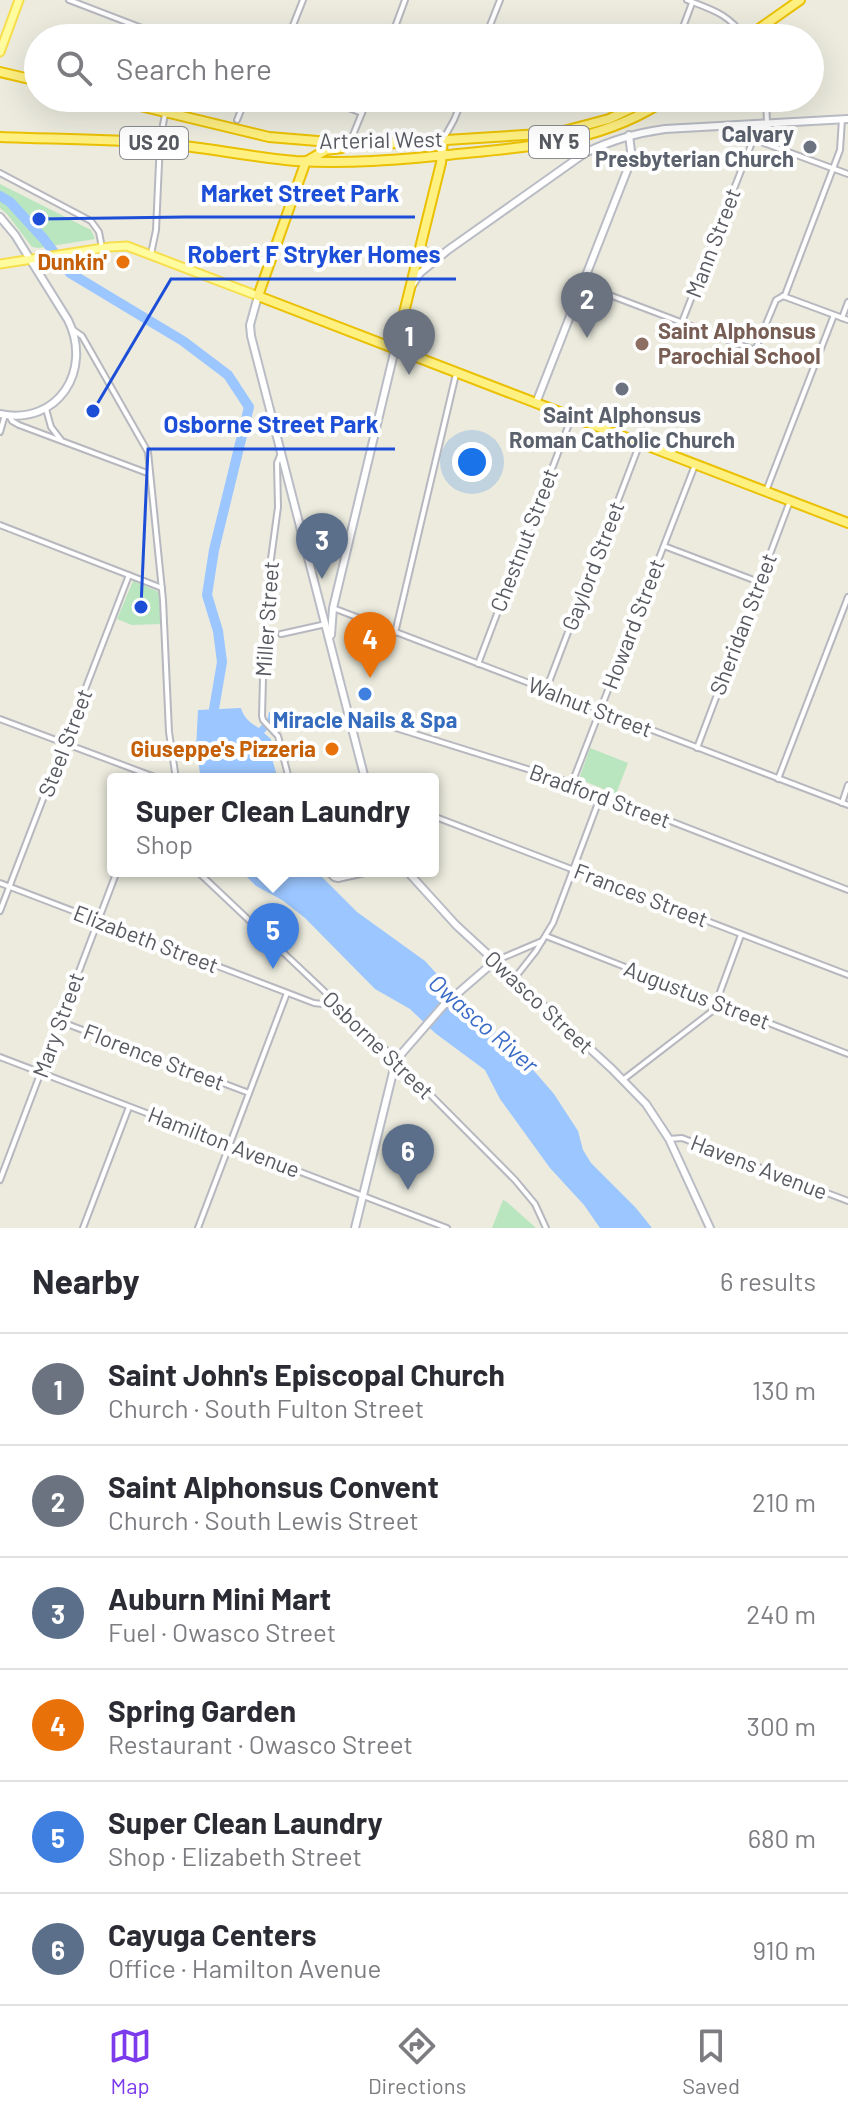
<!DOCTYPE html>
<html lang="en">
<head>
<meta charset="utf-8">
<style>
  :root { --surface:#fff; --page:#f2f2f3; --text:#2b2b33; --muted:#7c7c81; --line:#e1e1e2; --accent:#7c3aed }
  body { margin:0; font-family:Barlow,sans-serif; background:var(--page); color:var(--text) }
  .you { position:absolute; left:472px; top:462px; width:28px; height:28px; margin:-20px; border:6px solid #fff; border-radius:50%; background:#1a73e8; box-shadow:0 0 0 12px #1a73e833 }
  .badge { display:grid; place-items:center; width:52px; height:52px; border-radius:50%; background:var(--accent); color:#fff; font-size:26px; font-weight:700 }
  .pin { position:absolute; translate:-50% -66px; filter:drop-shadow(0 2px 4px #0008) }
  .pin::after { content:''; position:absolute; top:42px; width:28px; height:24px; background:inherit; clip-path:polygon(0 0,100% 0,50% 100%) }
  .popup { position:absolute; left:107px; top:773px; width:332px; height:104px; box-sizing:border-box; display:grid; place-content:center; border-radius:8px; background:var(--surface); filter:drop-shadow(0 2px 6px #0005); font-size:26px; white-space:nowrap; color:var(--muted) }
  .popup b { font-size:30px; color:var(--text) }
  .popup::after { content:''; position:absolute; left:50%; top:100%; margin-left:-16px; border:16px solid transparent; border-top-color:var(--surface) }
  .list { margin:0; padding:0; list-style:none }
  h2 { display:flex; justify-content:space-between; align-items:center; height:104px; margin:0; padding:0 32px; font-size:34px }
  h2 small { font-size:26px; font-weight:400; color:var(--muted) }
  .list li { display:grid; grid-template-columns:52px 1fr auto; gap:24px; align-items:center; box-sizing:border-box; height:112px; padding:0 32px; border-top:2px solid var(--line) }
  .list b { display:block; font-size:30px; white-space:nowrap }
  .list p { margin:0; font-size:26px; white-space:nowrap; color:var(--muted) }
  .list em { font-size:26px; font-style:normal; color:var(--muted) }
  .icon { flex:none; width:44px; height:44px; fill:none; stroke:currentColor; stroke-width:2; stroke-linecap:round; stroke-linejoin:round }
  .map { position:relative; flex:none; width:848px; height:1228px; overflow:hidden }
  .search { position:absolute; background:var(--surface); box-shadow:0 8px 32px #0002; left:24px; right:24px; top:24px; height:88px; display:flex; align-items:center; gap:20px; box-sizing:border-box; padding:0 28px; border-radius:44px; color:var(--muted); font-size:30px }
  .sheet { height:776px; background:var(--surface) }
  nav { display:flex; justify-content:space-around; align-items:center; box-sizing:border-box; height:112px; border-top:2px solid var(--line); background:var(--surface); font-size:22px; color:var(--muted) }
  nav a { display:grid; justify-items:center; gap:4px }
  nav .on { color:var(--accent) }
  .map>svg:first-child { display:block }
  .green { fill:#b9e5bf }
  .water { fill:#9bc6ff }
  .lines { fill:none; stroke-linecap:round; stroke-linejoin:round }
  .river { stroke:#9bc6ff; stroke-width:10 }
  .street-casing { stroke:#b7b8bf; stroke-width:8 }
  .secondary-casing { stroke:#b9bcc4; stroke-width:10 }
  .primary-casing { stroke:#f7de4c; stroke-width:11 }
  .highway-casing { stroke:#eac000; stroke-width:12 }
  .street { stroke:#fff; stroke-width:4 }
  .secondary { stroke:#fff; stroke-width:6 }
  .primary { stroke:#fffca0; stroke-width:7 }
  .highway { stroke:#fff082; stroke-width:8 }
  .worship-dot { fill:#6b7280; stroke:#fff; stroke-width:3 }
  .food-dot { fill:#e8710a; stroke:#fff; stroke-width:3 }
  .education-dot { fill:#8d6e63; stroke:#fff; stroke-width:3 }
  .shop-dot { fill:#3f7fe0; stroke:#fff; stroke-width:3 }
  .labels { text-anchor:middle; stroke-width:8; stroke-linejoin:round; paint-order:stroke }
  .shield { fill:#fff; stroke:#8a8c90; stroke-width:2 }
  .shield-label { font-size:20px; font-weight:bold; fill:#585a61 }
  .worship-label { font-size:22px; font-weight:bold; fill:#5b616d; stroke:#fff; text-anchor:end }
  .street-label { font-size:22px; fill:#585a61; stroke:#fff }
  .food-label { font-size:22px; font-weight:bold; fill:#c56008; stroke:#fff; text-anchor:end }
  .education-label { font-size:22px; font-weight:bold; fill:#785e54; stroke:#fff; text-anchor:start }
  .shop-label { font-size:22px; font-weight:bold; fill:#366cbe; stroke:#fff }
  .water-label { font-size:24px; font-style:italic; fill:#3a6bc6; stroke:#fff }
  .leader { fill:none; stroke:#1d4ed8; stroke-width:3 }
  .callout-dot { fill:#1d4ed8; stroke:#fff; stroke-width:3 }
  .callout-label { font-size:24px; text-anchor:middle; font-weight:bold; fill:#1d4ed8; stroke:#fff; stroke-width:8; stroke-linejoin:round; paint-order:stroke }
</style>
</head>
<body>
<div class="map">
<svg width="848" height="1228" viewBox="0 0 848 1228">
  <rect width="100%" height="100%" fill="#ecebde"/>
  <g class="green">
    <polygon points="0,184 91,230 95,239 39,248 32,247 7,214 0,208"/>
    <polygon points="133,581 159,592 161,624 132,625 117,619"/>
    <polygon points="590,748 628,763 616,794 579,779"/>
    <polygon points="503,1200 507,1202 536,1228 492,1228"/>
  </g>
  <g class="water">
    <path d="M 241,708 C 244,718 250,723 259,728 L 268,718 L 269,712 L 275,714 L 274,722 L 264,733 L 271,739 L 273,762 L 278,779 L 201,779 L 196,749 L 198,710 Z"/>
    <polygon points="241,871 316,871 357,912 425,961 465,1005 516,1050 554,1094 578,1131 583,1150 591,1163 636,1208 652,1228 600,1228 584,1205 550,1168 500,1099 485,1070 435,1033 410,1009 375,989 305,918 282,900 256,886"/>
  </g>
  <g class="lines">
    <polyline class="river" points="0,196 10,202 43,238 70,273 183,341 228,375 249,407 214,550 207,595 218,631 222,662 214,709 216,722"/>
    <g class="street-casing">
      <g id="street">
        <polyline points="69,0 168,38"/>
        <path d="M 687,0 C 713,10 729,14 745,38"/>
        <polyline points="288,38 303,0"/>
        <polyline points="391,38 405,0"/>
        <polyline points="485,38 500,0"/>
        <polyline points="679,38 692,3"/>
        <polyline points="322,98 362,113"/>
        <polyline points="237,120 246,98"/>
        <polyline points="723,128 848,174"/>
        <polyline points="353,135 368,98"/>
        <polyline points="444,138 454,120 463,98"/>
        <polyline points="0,173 91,221 99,232 102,248"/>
        <polyline points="151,254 156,230 160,141 168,98"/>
        <polyline points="583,285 752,349 756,348 776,300 785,295 840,150 842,119"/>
        <polyline points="783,296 848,320"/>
        <polyline points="842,318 848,302"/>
        <polyline points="682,322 753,140 767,123 766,98"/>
        <polyline points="72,329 82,336 148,452 163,600 169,732 176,779"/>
        <polyline points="46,409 51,427 61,440"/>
        <polyline points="9,415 12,421 19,425 150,474"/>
        <polyline points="0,432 5,415"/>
        <polyline points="281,453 277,463 278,507 265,603 262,716 263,720 278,736 289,779"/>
        <polyline points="766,491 834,315"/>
        <polyline points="0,525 162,588"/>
        <polyline points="664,546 759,582"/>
        <polyline points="333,608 848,805"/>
        <polyline points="395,633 456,374"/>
        <polyline points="281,634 326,624"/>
        <polyline points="478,664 572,416"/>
        <polyline points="546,690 640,443"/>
        <polyline points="348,713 572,783 848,890"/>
        <polyline points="0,719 160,779"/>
        <polyline points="697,748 790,501"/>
        <polyline points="778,779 848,597"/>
        <polyline points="572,783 695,465"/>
        <polyline points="842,803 848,785"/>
        <polyline points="433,816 848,975"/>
        <polyline points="197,871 379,1043 515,1180 535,1204 546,1228"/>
        <polyline points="327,871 334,878 338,879 374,871"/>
        <polyline points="0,883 314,1003 339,1006"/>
        <polyline points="0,911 129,575"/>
        <polyline points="546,936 848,1054"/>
        <polyline points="495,961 542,941"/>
        <polyline points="514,979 536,951 553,923 601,795"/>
        <polyline points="59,1021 249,1093"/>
        <polyline points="0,1057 447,1228"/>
        <polyline points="624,1079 711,1012 716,1003 741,935"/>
        <polyline points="669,1139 682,1138 848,1201"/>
        <polyline points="0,1180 117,871"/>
        <polyline points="83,1228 129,1107"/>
        <polyline points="198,1228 287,993"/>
      </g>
    </g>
    <g class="secondary-casing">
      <g id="secondary">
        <path d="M 0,217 L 15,235 L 68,320 C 93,370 58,426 0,414"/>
        <path d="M 421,246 C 426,255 432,257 441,254"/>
        <path d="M 413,284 L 420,273 L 448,250 L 585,153 C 611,140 636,133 665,129 L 848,119"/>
        <polyline points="258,296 250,325 251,336 365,779"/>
        <polyline points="536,403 630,163 631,151 629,135"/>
        <polyline points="331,635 333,608 395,349"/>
        <polyline points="407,871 456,925 612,1069 646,1104 669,1139 710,1228"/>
        <polyline points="355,1228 396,1060 443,1006 495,961"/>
      </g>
    </g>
    <g class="primary-casing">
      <g id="primary">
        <polyline points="0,52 19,0"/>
        <polyline points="0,264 110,247 127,246 258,296"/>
      </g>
    </g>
    <g class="highway-casing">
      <g id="highway">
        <polyline points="746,38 800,0"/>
        <polyline points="0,72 38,81"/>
        <polyline points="107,98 269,137 366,145 556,133 609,119 653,98"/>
        <path d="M 0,137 C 52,139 105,139 158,143 C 204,147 250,157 296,161 C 347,164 397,160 447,155 C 524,147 602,144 668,98"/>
        <polyline points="306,161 258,296 848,523"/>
        <polyline points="307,161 326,150 342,148"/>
        <polyline points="395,349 441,163 443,140"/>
      </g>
    </g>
    <use href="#street" class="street"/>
    <use href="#secondary" class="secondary"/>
    <use href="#primary" class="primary"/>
    <use href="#highway" class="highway"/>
  </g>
  <g class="worship-dot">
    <circle cx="810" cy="147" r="8"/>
    <circle cx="622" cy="389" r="8"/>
  </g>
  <g class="food-dot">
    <circle cx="123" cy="262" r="8"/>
    <circle cx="332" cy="749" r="8"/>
  </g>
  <circle class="education-dot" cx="642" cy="344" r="8"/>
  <circle class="shop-dot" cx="365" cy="694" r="8"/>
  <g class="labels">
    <g class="shield">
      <rect x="529" y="126" width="60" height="32" rx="6"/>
      <rect x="120" y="127" width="68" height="32" rx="6"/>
    </g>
    <g class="shield-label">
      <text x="559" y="149">NY 5</text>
      <text x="154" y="150">US 20</text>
    </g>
    <g class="worship-label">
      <text x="794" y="142">Calvary<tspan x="794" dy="25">Presbyterian Church</tspan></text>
      <text x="622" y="423" text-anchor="middle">Saint Alphonsus<tspan x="622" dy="25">Roman Catholic Church</tspan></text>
    </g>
    <g class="street-label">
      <text transform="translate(381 140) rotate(-1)" y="8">Arterial West</text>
      <text transform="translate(713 243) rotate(-69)" y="8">Mann Street</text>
      <text transform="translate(524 540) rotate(-69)" y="8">Chestnut Street</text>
      <text transform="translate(593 566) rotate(-69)" y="8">Gaylord Street</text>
      <text transform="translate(267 619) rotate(-86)" y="8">Miller Street</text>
      <text transform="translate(633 624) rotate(-69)" y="8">Howard Street</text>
      <text transform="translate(743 624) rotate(-69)" y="8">Sheridan Street</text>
      <text transform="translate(590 707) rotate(21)" y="8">Walnut Street</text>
      <text transform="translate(65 743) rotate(-69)" y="8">Steel Street</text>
      <text transform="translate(600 796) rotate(20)" y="8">Bradford Street</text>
      <text transform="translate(641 895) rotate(21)" y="8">Frances Street</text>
      <text transform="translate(146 939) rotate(21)" y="8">Elizabeth Street</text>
      <text transform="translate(697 995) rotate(21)" y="8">Augustus Street</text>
      <text transform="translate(539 1002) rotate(43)" y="8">Owasco Street</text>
      <text transform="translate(58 1025) rotate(-70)" y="8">Mary Street</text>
      <text transform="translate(378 1045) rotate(44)" y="8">Osborne Street</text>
      <text transform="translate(154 1057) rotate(21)" y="8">Florence Street</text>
      <text transform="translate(224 1142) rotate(21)" y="8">Hamilton Avenue</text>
      <text transform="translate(759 1167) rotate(21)" y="8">Havens Avenue</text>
    </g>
    <g class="food-label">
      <text x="107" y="270">Dunkin'</text>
      <text x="316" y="757">Giuseppe's Pizzeria</text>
    </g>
    <g class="education-label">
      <text x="658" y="339">Saint Alphonsus<tspan x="658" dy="25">Parochial School</tspan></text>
    </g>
    <g class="shop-label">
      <text x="365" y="728">Miracle Nails &amp; Spa</text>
    </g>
    <g class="water-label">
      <text transform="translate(483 1024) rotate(41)" y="8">Owasco River</text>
    </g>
  </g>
  <path class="leader" d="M39 219L185 217H415M93 411L171 279H456M141 607L148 449H395"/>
  <g class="callout-dot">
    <circle cx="39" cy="219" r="8"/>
    <circle cx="93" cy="411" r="8"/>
    <circle cx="141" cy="607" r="8"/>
  </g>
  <g class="callout-label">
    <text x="300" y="202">Market Street Park</text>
    <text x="314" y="263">Robert F Stryker Homes</text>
    <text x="271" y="433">Osborne Street Park</text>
  </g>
</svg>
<div class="you"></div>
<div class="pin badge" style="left:409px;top:375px;background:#6b7280">1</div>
<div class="pin badge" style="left:587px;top:338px;background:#6b7280">2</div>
<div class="pin badge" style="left:322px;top:579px;background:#5c6f8a">3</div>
<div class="pin badge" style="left:370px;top:678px;background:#e8710a">4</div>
<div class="pin badge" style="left:273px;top:969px;background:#3f7fe0">5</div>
<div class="popup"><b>Super Clean Laundry</b>Shop</div>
<div class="pin badge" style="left:408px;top:1190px;background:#5c6f8a">6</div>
<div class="search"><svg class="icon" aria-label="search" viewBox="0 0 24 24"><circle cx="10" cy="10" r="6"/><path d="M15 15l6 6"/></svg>Search here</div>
</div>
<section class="sheet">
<h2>Nearby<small>6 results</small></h2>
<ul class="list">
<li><span class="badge" style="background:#6b7280">1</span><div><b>Saint John's Episcopal Church</b><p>Church · South Fulton Street</p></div><em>130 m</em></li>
<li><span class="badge" style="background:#6b7280">2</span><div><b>Saint Alphonsus Convent</b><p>Church · South Lewis Street</p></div><em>210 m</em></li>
<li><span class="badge" style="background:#5c6f8a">3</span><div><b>Auburn Mini Mart</b><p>Fuel · Owasco Street</p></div><em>240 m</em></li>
<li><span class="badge" style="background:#e8710a">4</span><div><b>Spring Garden</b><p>Restaurant · Owasco Street</p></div><em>300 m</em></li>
<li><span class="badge" style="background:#3f7fe0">5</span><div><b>Super Clean Laundry</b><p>Shop · Elizabeth Street</p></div><em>680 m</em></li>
<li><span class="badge" style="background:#5c6f8a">6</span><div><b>Cayuga Centers</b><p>Office · Hamilton Avenue</p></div><em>910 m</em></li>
</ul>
</section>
<nav>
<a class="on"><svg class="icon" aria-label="map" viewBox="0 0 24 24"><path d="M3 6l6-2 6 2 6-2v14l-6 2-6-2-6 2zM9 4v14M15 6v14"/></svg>Map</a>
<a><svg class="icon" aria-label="directions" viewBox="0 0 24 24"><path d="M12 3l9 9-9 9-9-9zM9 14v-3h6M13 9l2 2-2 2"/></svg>Directions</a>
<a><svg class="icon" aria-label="saved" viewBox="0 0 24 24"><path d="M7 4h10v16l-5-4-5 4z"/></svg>Saved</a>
</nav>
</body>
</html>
